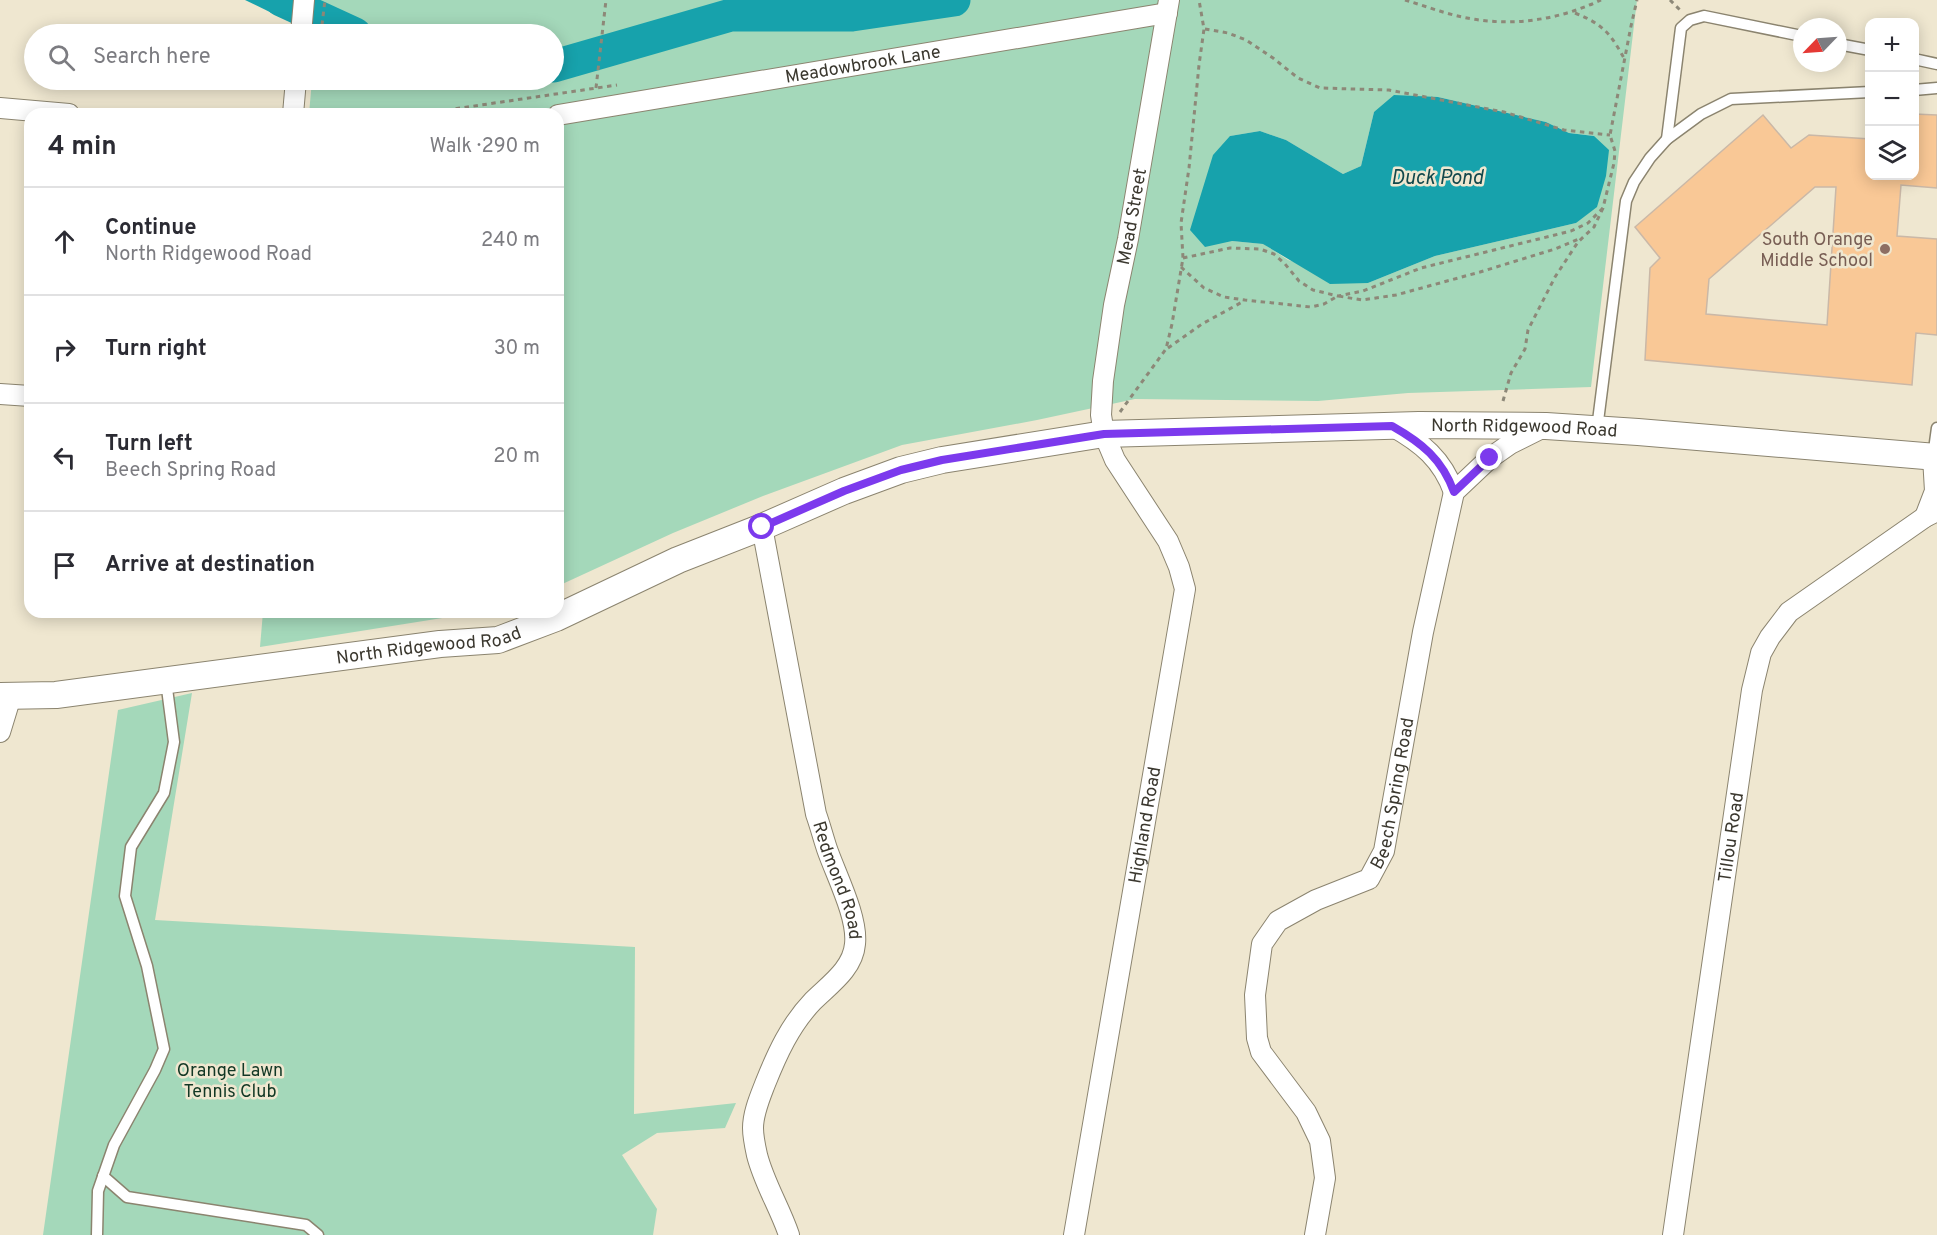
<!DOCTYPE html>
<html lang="en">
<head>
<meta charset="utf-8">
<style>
  :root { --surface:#fff; --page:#f2f2f3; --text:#2b2b33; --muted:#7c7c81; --line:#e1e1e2 }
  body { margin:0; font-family:Overpass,sans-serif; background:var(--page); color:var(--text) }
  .controls { position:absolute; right:18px; top:18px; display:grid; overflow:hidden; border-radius:12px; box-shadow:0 3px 15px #0003 }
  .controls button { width:54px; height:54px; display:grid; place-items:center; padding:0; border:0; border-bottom:2px solid var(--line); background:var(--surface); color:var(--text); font:30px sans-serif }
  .compass { position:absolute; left:1793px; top:18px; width:54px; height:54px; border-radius:50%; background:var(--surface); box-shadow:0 3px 15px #0003; rotate:245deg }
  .stop { position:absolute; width:18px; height:18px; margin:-14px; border:4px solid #7c3aed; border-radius:50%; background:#fff }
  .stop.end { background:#7c3aed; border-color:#fff; box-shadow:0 2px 6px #0008 }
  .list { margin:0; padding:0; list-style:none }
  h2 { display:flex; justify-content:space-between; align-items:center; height:78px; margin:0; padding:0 24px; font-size:26px }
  h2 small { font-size:20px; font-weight:400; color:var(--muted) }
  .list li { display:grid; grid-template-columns:39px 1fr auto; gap:18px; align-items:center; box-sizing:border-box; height:108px; padding:0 24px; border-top:2px solid var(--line) }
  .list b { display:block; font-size:22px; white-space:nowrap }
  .list p { margin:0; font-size:20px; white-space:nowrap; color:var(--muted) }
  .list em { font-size:20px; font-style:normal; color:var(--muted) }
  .icon { flex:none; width:33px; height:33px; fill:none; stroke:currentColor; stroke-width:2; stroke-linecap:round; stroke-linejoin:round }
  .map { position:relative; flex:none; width:1937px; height:1235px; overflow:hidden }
  .search { position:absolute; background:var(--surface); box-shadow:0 3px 15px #0003; left:24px; top:24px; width:540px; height:66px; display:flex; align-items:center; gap:15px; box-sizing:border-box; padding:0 21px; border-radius:33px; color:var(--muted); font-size:22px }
  .panel { position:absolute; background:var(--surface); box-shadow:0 3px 15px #0003; left:24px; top:108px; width:540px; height:510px; border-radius:18px }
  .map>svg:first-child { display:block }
  .green { fill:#a4d8ba; fill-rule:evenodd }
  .water { fill:#17a2ac }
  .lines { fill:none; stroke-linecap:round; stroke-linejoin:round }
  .river { stroke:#17a2ac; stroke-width:33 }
  .building { fill:#f9c896; stroke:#cab8a7; stroke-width:1.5; fill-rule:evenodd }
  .service-casing { stroke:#8b846f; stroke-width:13 }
  .minor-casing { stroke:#8b846f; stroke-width:22 }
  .tertiary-casing { stroke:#8b846f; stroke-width:28 }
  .path { stroke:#8d8878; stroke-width:3; stroke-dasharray:4.5 4.5; stroke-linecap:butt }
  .service { stroke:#fff; stroke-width:10 }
  .minor { stroke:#fff; stroke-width:20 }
  .tertiary { stroke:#fff; stroke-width:26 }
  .route { stroke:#7c3aed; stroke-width:8 }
  .education-dot { fill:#8d6e63; stroke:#efe7d0; stroke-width:2 }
  .labels { text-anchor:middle; stroke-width:5; stroke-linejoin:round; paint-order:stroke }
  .street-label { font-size:18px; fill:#3b382f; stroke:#efe7d0 }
  .education-label { font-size:18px; fill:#785e54; stroke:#efe7d0; text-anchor:end }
  .park-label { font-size:18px; fill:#123825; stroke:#efe7d0 }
  .water-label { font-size:20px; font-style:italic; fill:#12484c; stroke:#efe7d0 }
</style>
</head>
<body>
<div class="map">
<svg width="1937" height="1235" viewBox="0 0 1937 1235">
  <rect width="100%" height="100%" fill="#efe7d0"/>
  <g class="green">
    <path d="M 321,0 L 1637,0 L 1591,387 L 1408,393 L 1318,401 L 1135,399 L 1037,420 L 902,445 L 763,496 L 673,533 L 558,586 L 558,114 L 309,114 L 312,80 L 554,80 L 554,34 L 317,34 ZM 1438,97 L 1546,122 L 1569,133 L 1594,136 L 1576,223 L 1435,256 L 1368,283 L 1288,260 L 1264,244 L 1232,241 L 1230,136 L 1260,131 L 1286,140 L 1343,174 L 1361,166 L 1374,112 Z"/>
    <polygon points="263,612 480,612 260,647"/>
    <polygon points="192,693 155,920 635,947 634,1114 736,1103 725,1128 657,1133 622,1155 657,1209 653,1235 43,1235 118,710"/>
  </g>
  <g class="water">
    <polygon points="245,0 282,0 281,17 280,17"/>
    <polygon points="1394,95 1438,97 1546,122 1569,133 1594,136 1609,150 1606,176 1597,207 1576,223 1435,256 1368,283 1330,284 1263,244 1232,241 1205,247 1190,230 1213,155 1230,136 1260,131 1286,140 1343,174 1361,166 1374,112"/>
  </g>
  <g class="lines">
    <g class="river">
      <polyline points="281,0 355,34"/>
      <polyline points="554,66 731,15 852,15 954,0"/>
    </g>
  </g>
  <path class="building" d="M 1914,114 L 1937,115 L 1937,188 L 1901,185 L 1897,236 L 1937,239 L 1937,335 L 1916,333 L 1912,385 L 1645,360 L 1650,268 L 1660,258 L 1635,227 L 1763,115 L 1791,148 L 1809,135 L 1870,139 L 1870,176 L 1914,176 ZM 1815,187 L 1836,187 L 1827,325 L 1706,314 L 1709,279 Z"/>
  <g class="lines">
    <g class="service-casing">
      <g id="service">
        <polyline points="1838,44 1870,50"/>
        <polyline points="1914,59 1937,64"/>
        <polyline points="1914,90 1937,88"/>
        <polyline points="1667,139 1681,28 1690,20 1704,16 1802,36"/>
        <polyline points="1597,429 1626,201 1634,182 1650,158 1667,139 1701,114 1731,99 1870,92"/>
        <polyline points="1933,457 1937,428"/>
        <polyline points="103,1176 127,1197 306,1225 318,1235"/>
        <polyline points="97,1235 98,1191 114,1145 155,1070 164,1049 147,966 125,896 131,847 164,793 174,742 166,681"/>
      </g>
    </g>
    <g class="minor-casing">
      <g id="minor">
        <polyline points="301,34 304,0"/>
        <polyline points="0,108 69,114"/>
        <polyline points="293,114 296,80"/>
        <path id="s1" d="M 558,115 L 1167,13"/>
        <polyline points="0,394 30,396"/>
        <path d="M 1392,426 C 1422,443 1442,459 1454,492"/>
        <polyline points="1925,517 1935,491 1933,457"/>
        <path id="s2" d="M 762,527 L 816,814 C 820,825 823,837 827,849 C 836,875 858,917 855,944 C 853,969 829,985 813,1001 C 790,1025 777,1054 765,1084 C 760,1097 753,1113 753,1128 C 753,1136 755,1146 757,1155 C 764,1183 780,1208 789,1235"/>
        <polyline points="0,732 11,696"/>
        <path id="s3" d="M 1074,1235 L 1185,589 L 1179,567 L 1168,541 L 1115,460 L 1104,434 L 1101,415 L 1103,381 L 1114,305 L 1128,239 L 1169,0"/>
        <path id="s4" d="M 1315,1235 L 1325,1178 L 1320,1141 L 1306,1112 L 1261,1052 L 1257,1038 L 1255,995 L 1262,944 L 1278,921 L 1316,900 L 1369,879 L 1384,851 L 1423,632 L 1454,492 L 1490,458 L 1510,444 L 1544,427"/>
        <path id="s5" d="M 1673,1235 L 1752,690 L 1761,653 L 1770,637 L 1789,612 L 1925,517 L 1937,511"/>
      </g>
    </g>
    <g class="tertiary-casing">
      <g id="tertiary">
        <path id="s6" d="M 0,696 L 56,695 L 440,644 L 498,640 L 556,618 L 678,560 L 762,527 L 844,491 L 901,470 L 942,460 L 1104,434 L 1419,425 L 1546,426 L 1638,432 L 1937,457"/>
      </g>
    </g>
    <g class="path">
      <path d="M 1405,0 C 1425,6 1446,14 1467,18 C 1513,27 1558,20 1601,0"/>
      <polyline points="1670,0 1681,11"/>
      <path d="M 1575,13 C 1603,24 1611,34 1625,60"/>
      <polyline points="322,25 325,0"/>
      <polyline points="1205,29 1228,33 1246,40 1273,58 1298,78 1320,88 1389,90 1504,112 1564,130 1610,135"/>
      <polyline points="596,88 606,0"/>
      <polyline points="420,114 617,85"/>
      <polyline points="1183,258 1230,248 1260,249 1274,254 1285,264 1299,281 1313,290 1338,296 1363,291 1421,268 1571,231 1588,223 1603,208"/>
      <polyline points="1181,267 1204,288 1224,297 1245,300 1311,307 1324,304 1338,296 1362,300 1396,295 1480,272 1555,249 1579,239"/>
      <polyline points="1168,348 1202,324 1244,301"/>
      <polyline points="1503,401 1511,373 1525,349 1528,330 1555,277 1578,242 1594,227 1603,208 1614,163 1615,151 1610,135 1631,26 1637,0"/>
      <polyline points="1120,412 1166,349 1172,324 1183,258 1181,223 1189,168 1199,65 1204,29 1199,0"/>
    </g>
    <use href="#service" class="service"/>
    <use href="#minor" class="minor"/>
    <use href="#tertiary" class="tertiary"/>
  </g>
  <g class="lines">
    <path class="route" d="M 762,527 L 844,491 L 901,470 L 942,460 L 1104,434 L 1392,426 C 1422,443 1442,459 1454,492 L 1490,458"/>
  </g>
  <circle class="education-dot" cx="1885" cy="249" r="6"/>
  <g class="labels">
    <g class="street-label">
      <text dy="6" stroke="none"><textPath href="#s1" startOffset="309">Meadowbrook Lane</textPath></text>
      <text dy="6" stroke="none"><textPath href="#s3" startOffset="1052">Mead Street</textPath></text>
      <text dy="6" stroke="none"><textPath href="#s6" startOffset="1566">North Ridgewood Road</textPath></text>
      <text dy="6" stroke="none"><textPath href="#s6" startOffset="432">North Ridgewood Road</textPath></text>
      <text dy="6" stroke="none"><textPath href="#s4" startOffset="530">Beech Spring Road</textPath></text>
      <text dy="6" stroke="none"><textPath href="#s3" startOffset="416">Highland Road</textPath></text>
      <text dy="6" stroke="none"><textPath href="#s5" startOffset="402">Tillou Road</textPath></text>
      <text dy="6" stroke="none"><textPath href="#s2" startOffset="362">Redmond Road</textPath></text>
    </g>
    <g class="education-label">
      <text x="1873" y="245">South Orange<tspan x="1873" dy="21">Middle School</tspan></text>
    </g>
    <g class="park-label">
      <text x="230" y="1076">Orange Lawn<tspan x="230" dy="21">Tennis Club</tspan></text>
    </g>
    <g class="water-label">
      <text x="1437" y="184">Duck Pond</text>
    </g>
  </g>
</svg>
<div class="controls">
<button>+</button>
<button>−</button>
<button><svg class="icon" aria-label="layers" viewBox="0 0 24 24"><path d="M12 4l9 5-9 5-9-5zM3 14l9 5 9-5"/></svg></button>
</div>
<svg class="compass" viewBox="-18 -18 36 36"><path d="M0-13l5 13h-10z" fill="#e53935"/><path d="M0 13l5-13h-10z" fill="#7c7c81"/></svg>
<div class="stop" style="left:762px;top:527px"></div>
<div class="stop end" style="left:1490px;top:458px"></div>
<div class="search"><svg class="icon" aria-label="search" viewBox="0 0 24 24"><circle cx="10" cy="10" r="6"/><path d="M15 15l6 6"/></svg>Search here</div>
<section class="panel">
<h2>4 min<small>Walk · 290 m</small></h2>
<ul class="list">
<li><svg class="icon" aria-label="ahead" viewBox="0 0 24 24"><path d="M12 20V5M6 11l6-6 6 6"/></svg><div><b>Continue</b><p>North Ridgewood Road</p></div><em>240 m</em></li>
<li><svg class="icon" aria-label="right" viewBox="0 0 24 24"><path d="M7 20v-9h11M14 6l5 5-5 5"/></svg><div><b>Turn right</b></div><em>30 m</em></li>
<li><svg class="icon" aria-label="left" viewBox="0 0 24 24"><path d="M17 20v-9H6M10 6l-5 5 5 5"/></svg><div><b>Turn left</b><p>Beech Spring Road</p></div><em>20 m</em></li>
<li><svg class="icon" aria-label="arrive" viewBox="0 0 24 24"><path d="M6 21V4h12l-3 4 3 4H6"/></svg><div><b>Arrive at destination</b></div></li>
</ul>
</section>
</div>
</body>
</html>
